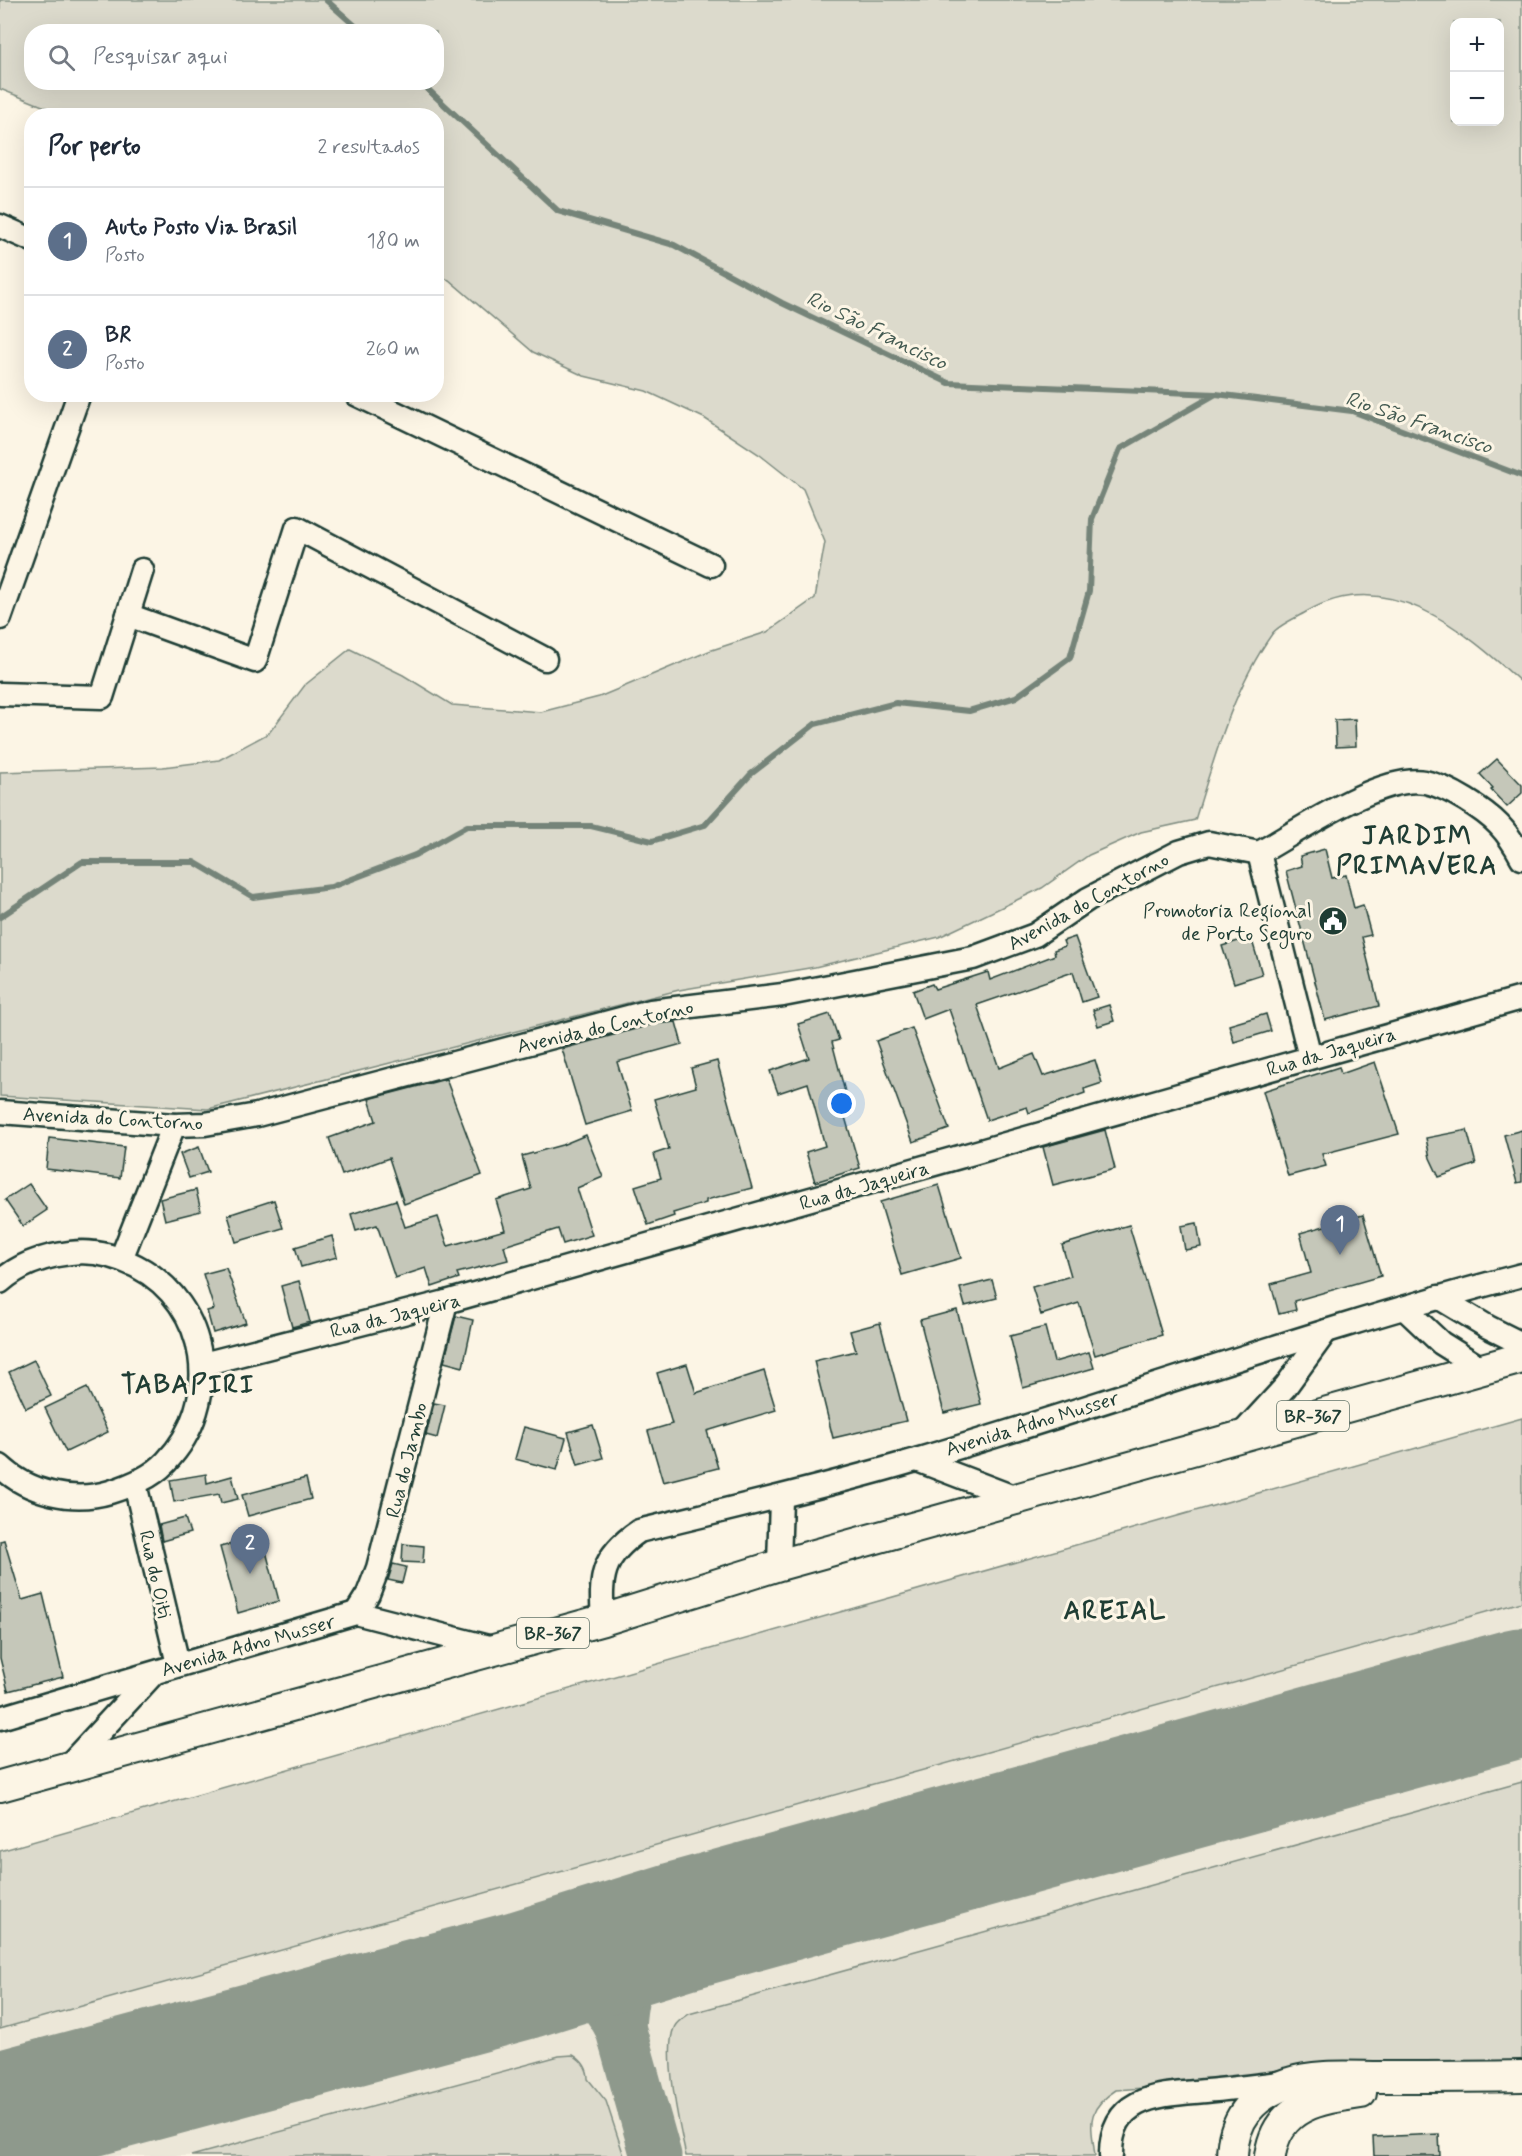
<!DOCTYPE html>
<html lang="pt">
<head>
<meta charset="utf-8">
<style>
  :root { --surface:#fff; --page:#f6f6f7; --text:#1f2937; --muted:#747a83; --line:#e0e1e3; --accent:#1a73e8 }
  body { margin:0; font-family:Mynerve,sans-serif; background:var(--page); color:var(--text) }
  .controls { position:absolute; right:18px; top:18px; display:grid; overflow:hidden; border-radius:12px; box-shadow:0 6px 24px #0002 }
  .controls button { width:54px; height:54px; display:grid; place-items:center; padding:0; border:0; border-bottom:2px solid var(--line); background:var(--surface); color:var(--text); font:30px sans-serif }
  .you { position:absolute; left:842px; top:1104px; width:21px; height:21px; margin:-15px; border:4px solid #fff; border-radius:50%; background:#1a73e8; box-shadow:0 0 0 9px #1a73e833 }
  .badge { display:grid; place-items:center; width:39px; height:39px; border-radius:50%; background:var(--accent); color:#fff; font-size:20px; font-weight:700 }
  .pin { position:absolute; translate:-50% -50px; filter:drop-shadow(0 2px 3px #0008) }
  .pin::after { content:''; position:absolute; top:32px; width:21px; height:18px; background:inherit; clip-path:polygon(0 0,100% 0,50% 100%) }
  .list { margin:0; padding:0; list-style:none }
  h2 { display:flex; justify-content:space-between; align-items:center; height:78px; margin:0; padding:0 24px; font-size:26px }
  h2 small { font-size:20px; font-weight:400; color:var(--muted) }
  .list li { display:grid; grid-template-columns:39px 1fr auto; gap:18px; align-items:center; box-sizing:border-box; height:108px; padding:0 24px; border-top:2px solid var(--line) }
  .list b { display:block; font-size:22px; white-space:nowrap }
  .list p { margin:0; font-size:20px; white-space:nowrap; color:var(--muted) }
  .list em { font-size:20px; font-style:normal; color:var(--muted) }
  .icon { flex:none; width:33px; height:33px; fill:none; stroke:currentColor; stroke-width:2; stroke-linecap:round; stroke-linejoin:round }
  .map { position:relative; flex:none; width:1522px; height:2156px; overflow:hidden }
  .search { position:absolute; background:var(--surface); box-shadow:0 6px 24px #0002; left:24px; top:24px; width:420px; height:66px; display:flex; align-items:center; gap:15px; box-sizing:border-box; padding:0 21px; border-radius:24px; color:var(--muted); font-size:22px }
  .panel { position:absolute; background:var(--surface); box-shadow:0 6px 24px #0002; left:24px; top:108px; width:420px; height:294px; border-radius:24px }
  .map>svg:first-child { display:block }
  .built { fill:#ece7d8 }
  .green { fill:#dcdacc; stroke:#7e8c80; stroke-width:1.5; fill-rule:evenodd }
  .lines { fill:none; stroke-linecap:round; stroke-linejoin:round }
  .stream { stroke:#758479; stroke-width:6 }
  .taxiway { stroke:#8e998c; stroke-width:51 }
  .runway { stroke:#8e998c; stroke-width:129 }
  .building { fill:#c5c7b9; stroke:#1f3d34; stroke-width:1.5 }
  .minor-casing { stroke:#1f3d34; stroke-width:27 }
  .major-casing { stroke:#1f3d34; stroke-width:34 }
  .minor { stroke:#fcf5e5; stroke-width:22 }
  .major { stroke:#fcf5e5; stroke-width:30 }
  .labels { text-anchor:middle; stroke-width:6; stroke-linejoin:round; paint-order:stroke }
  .shield { fill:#fcf5e5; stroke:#617469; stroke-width:1.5 }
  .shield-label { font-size:18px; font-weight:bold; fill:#1f3d34 }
  .street-label { font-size:20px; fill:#1f3d34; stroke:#fcf5e5 }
  .poi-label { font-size:20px; fill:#1f3d34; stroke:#fcf5e5; text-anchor:end }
  .water-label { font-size:21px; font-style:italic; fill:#435a51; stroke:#fcf5e5 }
  .district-label { font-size:26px; font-weight:bold; letter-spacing:1.5px; fill:#1f3d34; stroke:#fcf5e5 }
</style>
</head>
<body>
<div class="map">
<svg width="1522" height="2156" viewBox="0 0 1522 2156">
  <rect width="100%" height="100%" fill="#fcf5e5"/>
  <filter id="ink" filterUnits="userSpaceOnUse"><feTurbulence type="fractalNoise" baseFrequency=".0167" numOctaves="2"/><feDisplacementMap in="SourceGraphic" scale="12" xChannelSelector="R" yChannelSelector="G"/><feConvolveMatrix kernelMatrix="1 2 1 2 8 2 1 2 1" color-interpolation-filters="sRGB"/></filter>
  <g filter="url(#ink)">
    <polygon class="built" points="1522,1419 1522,2060 1116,2090 1099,2101 1090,2120 1095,2156 0,2156 0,1851"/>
    <g class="green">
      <path d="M 0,0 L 1522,0 L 1522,683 C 1464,630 1387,564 1306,612 C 1296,618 1278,625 1272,634 C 1233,689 1215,756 1195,820 L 1141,832 L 1089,855 L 1042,888 L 939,937 L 815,967 L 679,990 L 208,1109 L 0,1096 L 0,772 L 163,767 L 219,760 L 269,733 L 305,685 L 350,649 L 403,675 L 452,705 L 541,712 L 599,697 L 709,651 L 767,632 L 815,598 L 825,542 L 803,489 L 760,455 L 704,418 L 646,391 L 584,376 L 533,352 L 449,280 L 437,276 L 436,116 L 65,115 L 0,89 ZM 1500,22 L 1500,122 L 1454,122 L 1454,22 ZM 32,32 L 436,32 L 436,82 L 32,82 Z"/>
      <polygon points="1522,1418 1522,1602 0,2029 0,1851"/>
      <path d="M 1522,1782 L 1522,2060 L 1116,2090 C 1085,2110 1091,2123 1095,2156 L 686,2156 C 680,2130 662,2048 675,2026 C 678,2020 684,2018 689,2014 Z"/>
      <path d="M 573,2055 C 583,2061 588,2068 588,2079 L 606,2101 L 624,2156 L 191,2156 L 559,2056 Z"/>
    </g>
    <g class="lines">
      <g class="stream">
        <polyline points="326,0 362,32"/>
        <polyline points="420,82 558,211 674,245 782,303 949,383 1216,394 1352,411 1522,476"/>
        <polyline points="0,917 82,862 194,862 253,897 331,887 415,855 467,826 591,826 652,841 705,825 751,774 815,724 896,703 969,711 1016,697 1070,658 1089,591 1092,519 1120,449 1216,394"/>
      </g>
      <g class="taxiway">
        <path d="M 522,1975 C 573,1969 596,1982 620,2027"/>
        <path d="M 656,2156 L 620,2027 C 624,1972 634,1955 680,1926"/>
      </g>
      <polyline class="runway" points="0,2116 522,1975 680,1926 1522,1692"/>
    </g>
    <g class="building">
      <polygon points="1355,719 1356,746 1336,747 1335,720"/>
      <polygon points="1497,759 1522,785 1522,793 1507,807 1491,790 1493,788 1480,774"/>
      <polygon points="1325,849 1332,878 1346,875 1354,908 1363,905 1371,935 1362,937 1379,1006 1325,1020 1286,871 1302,866 1300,856"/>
      <polygon points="1075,937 1097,997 1082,1002 1073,972 977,1005 999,1068 1034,1054 1043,1076 1095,1060 1102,1083 1084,1089 1085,1093 1029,1113 1027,1107 987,1120 949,1009 923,1019 913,991 932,984 935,989 988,972 990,980 1055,955 1054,950 1065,946 1063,941"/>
      <polygon points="1251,937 1262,974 1234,983 1222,946"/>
      <polygon points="1109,1005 1114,1021 1098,1026 1093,1010"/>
      <polygon points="830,1014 839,1040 832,1042 851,1115 845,1117 860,1168 815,1182 806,1152 825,1146 808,1083 778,1093 770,1071 809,1058 798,1024"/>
      <polygon points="1266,1014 1271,1031 1234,1042 1229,1025"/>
      <polygon points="676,1022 682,1044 617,1062 632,1111 585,1125 562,1049 654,1024"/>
      <polygon points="912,1028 949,1129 913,1142 876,1041"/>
      <polygon points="717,1061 752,1188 706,1200 706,1203 673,1213 674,1216 648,1225 635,1186 661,1178 654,1154 669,1149 654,1099 696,1087 691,1068"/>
      <polygon points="1375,1062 1399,1134 1322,1154 1326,1166 1288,1176 1263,1091 1339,1067 1341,1074"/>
      <polygon points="446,1079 482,1175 404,1204 389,1158 342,1175 329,1138 376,1121 369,1099"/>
      <polygon points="1105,1130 1115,1169 1053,1185 1043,1147"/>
      <polygon points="1467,1130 1476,1164 1439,1177 1430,1158 1426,1138"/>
      <polygon points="1522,1130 1522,1182 1517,1183 1504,1135"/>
      <polygon points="586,1135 603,1177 577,1188 592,1235 563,1244 558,1229 504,1246 508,1260 457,1273 459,1278 432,1287 426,1268 395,1278 377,1225 356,1231 351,1214 396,1200 405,1227 438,1217 448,1246 505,1230 496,1200 531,1189 522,1156 562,1145"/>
      <polygon points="49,1138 124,1147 120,1178 46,1169"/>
      <polygon points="199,1147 208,1172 189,1178 180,1154"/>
      <polygon points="29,1184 47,1210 23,1226 5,1200"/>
      <polygon points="939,1185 961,1258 902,1275 880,1202"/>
      <polygon points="196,1190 201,1211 165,1220 160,1199"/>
      <polygon points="274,1200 283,1228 236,1242 228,1215"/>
      <polygon points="1363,1215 1381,1276 1294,1301 1296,1310 1279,1314 1271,1284 1311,1273 1300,1233"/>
      <polygon points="1197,1223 1201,1247 1185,1250 1181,1226"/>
      <polygon points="1129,1225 1162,1335 1095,1355 1079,1303 1041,1315 1032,1287 1071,1276 1062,1245"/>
      <polygon points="332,1236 337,1257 301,1267 295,1247"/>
      <polygon points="226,1268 246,1323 213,1333 207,1311 214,1309 203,1274"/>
      <polygon points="992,1280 997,1298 965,1306 960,1288"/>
      <polygon points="299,1281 310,1322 292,1327 281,1286"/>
      <polygon points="957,1310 981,1404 944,1413 920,1320"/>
      <polygon points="456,1316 473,1320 463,1367 444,1362"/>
      <polygon points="880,1323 906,1421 833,1438 814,1361 856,1351 850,1331"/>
      <polygon points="1045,1327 1054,1362 1089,1352 1094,1368 1023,1388 1010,1336"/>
      <polygon points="34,1360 51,1396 26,1408 9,1372"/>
      <polygon points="687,1364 696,1393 764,1371 776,1410 707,1431 718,1468 663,1482 648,1431 672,1424 657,1373"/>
      <polygon points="87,1388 108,1432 66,1452 45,1408"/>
      <polygon points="434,1403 445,1405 437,1438 426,1435"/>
      <polygon points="593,1425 603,1458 578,1465 568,1432"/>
      <polygon points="524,1427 566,1438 557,1470 515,1459"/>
      <polygon points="206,1474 207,1483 232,1476 238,1499 221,1503 219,1494 174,1502 170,1480"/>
      <polygon points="306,1478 311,1499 248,1516 242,1495"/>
      <polygon points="185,1518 190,1533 162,1541 159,1525"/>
      <polygon points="262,1536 279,1601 238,1613 220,1547"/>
      <polygon points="4,1540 22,1600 43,1594 63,1677 8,1691 0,1658 0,1541"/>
      <polygon points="403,1544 424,1546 423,1563 402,1562"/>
      <polygon points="393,1564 406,1567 402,1583 388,1580"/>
      <polygon points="1439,2134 1440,2156 1374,2156 1373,2137"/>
    </g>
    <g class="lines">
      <g class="minor-casing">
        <g id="minor">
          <polyline points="0,226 32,240"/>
          <polyline points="356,394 711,565"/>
          <polyline points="128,615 255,661 297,528 545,659"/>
          <polyline points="0,618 79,394"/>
          <polyline points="0,694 102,697 142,570"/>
          <path d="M 1259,853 C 1299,831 1380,774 1425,782 C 1440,785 1453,792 1466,800 C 1494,817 1507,830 1522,858"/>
          <polyline points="1259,853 1310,1057"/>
          <polyline points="0,1112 174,1125 205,1124 257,1115 651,1011 783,995 973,958 1035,935 1088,899 1179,852 1209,843 1259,853"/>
          <polyline points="121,1259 174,1125"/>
          <path d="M 0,1282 C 20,1264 44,1256 70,1253 C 92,1250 116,1256 136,1266 C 210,1304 223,1403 166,1462 C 151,1478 130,1486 110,1492 C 73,1503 28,1493 0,1466"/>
          <polyline points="1438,1297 1488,1327 1522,1344"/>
          <polyline points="1404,1308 1441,1343 1484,1370"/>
          <polyline points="203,1364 446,1302 1522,998"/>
          <polyline points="1240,1436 1286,1386 1326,1331"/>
          <polyline points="917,1460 1016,1498"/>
          <polyline points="135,1484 178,1664"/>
          <polyline points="779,1565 781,1499"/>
          <polyline points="356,1613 368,1594 378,1568 446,1302"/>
          <path d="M 603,1620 C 600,1577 601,1557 639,1531 C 732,1508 825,1487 916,1460 C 1119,1400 1318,1328 1522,1275"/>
          <polyline points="0,1718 356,1613 496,1649"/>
          <polyline points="68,1766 153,1674"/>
          <path d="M 1111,2156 C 1110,2095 1159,2095 1206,2091 C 1231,2089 1255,2086 1279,2083"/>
        </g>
      </g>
      <g class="major-casing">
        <g id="major">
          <polyline points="0,1786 603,1620 779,1565 1522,1358"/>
          <path d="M 1232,2156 C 1233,2118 1253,2095 1289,2083 C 1314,2074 1354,2077 1380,2077 C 1428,2077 1475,2077 1522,2076"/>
          <path d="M 1270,2156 C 1277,2105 1318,2099 1361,2093"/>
        </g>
      </g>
      <use href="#minor" class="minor"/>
      <use href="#major" class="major"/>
    </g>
  </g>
  <defs>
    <g id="civic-disc" transform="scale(1.5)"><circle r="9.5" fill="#1f3d34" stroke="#fcf5e5"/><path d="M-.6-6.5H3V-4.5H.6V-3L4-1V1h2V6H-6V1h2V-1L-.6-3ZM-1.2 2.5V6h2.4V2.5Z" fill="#fff"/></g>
  </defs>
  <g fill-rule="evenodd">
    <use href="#civic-disc" x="1333" y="921"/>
  </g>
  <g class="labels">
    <g class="shield">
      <rect x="1277" y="1401" width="72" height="30" rx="4.5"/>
      <rect x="517" y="1618" width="72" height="30" rx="4.5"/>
    </g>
    <g class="shield-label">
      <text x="1313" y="1422">BR-367</text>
      <text x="553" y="1639">BR-367</text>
    </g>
    <g class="street-label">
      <text transform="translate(1088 901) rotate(-29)" y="7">Avenida do Contorno</text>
      <text transform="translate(605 1026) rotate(-13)" y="7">Avenida do Contorno</text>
      <text transform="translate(1331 1051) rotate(-16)" y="7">Rua da Jaqueira</text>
      <text transform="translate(113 1118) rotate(3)" y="7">Avenida do Contorno</text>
      <text transform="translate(864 1185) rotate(-16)" y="7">Rua da Jaqueira</text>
      <text transform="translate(395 1315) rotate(-14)" y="7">Rua da Jaqueira</text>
      <text transform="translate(1032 1423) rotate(-17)" y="7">Avenida Adno Musser</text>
      <text transform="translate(406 1460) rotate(-76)" y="7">Rua do Jambo</text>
      <text transform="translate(156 1574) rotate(77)" y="7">Rua do Oiti</text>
      <text transform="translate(248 1645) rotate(-16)" y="7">Avenida Adno Musser</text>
    </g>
    <g class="poi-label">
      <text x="1312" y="917">Promotoria Regional<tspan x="1312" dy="23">de Porto Seguro</tspan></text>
    </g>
    <g class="water-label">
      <text transform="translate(877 330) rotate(26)" y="7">Rio São Francisco</text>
      <text transform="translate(1419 422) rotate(19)" y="7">Rio São Francisco</text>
    </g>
    <g class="district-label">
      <text x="1417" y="844">JARDIM<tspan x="1417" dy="30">PRIMAVERA</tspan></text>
      <text x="188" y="1393">TABAPIRI</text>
      <text x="1115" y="1619">AREIAL</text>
    </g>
  </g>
</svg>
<div class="controls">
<button>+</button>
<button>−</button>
</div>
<div class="you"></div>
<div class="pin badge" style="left:1340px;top:1255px;background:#5c6f8a">1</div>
<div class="pin badge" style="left:250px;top:1574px;background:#5c6f8a">2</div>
<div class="search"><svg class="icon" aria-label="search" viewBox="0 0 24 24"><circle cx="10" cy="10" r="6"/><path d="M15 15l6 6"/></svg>Pesquisar aqui</div>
<section class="panel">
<h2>Por perto<small>2 resultados</small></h2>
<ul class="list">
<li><span class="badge" style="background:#5c6f8a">1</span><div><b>Auto Posto Via Brasil</b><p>Posto</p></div><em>180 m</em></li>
<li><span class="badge" style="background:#5c6f8a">2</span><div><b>BR</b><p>Posto</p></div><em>260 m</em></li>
</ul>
</section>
</div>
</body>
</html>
